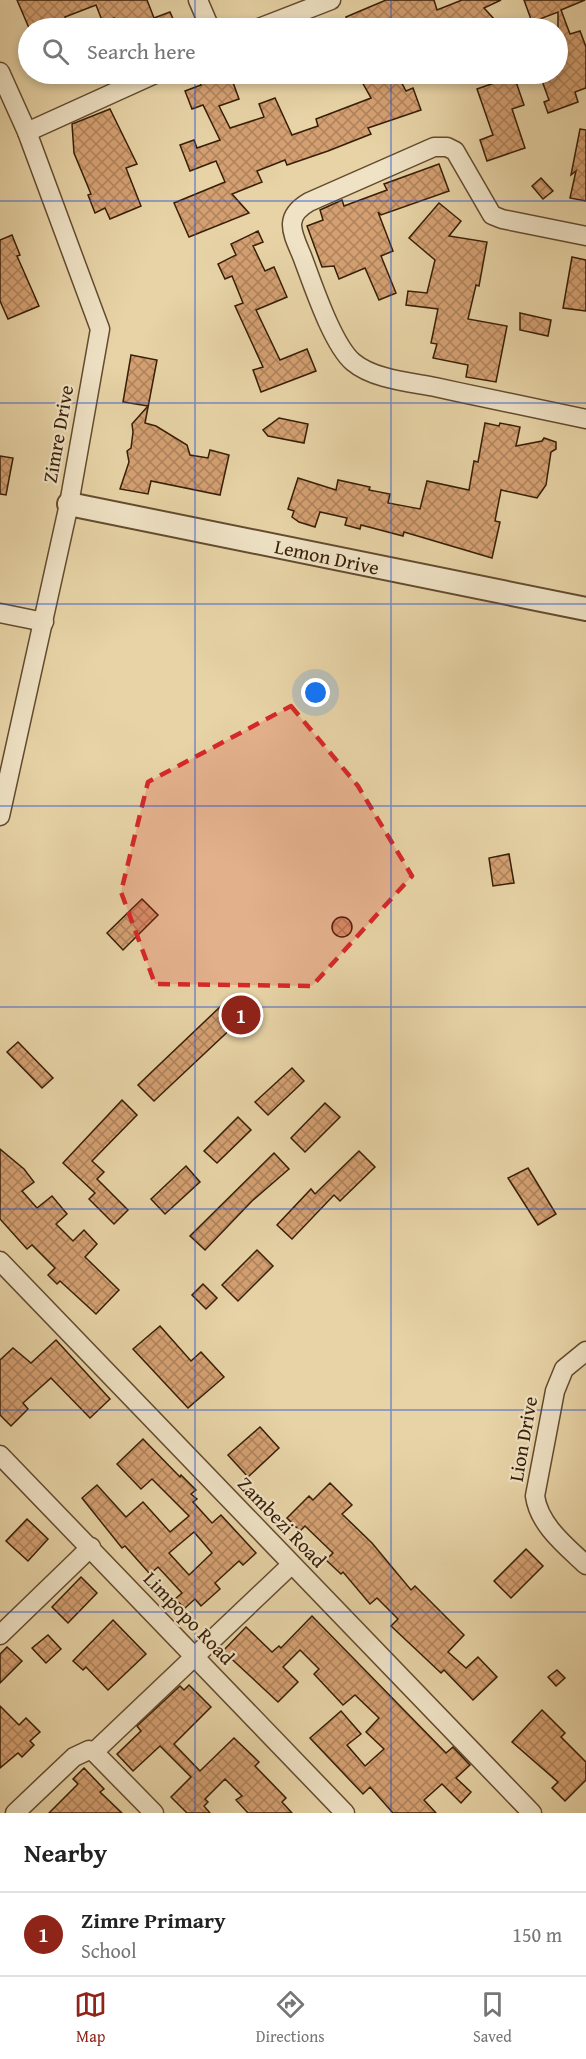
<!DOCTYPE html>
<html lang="en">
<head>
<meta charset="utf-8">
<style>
  :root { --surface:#fff; --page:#f6f6f6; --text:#222; --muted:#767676; --line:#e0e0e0; --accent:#8f2418 }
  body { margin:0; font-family:"Gentium Book Plus",serif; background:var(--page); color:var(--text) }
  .you { position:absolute; left:316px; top:693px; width:21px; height:21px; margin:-15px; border:4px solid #fff; border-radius:50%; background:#1a73e8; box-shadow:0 0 0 9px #1a73e833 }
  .badge { display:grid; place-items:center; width:39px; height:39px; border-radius:50%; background:var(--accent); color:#fff; font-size:20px; font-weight:700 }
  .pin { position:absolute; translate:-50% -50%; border:3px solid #fff; box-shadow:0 2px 6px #0006 }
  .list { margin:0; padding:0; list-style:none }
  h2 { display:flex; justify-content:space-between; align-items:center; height:78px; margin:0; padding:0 24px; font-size:26px }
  h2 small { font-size:20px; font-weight:400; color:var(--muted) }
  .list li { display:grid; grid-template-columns:39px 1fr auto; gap:18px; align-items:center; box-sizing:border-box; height:84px; padding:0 24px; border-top:2px solid var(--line) }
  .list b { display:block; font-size:22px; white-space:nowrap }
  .list p { margin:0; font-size:20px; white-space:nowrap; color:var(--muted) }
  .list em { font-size:20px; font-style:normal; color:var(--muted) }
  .icon { flex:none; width:33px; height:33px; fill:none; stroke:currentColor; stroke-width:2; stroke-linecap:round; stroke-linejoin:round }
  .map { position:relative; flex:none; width:586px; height:1813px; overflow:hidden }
  .search { position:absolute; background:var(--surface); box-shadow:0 3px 9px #0003; left:18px; right:18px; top:18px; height:66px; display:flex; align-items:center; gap:15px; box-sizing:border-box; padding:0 21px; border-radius:33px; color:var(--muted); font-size:22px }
  .sheet { height:162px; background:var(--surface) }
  nav { display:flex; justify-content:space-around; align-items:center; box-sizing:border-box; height:84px; border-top:2px solid var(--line); background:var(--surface); font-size:16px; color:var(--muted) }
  nav a { display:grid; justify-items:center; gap:3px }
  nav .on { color:var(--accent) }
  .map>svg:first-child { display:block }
  .building { fill:url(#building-cross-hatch); stroke:#371e06; stroke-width:1.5; fill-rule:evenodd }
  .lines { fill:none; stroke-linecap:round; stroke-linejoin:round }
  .minor-casing { stroke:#634b2e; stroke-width:21 }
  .tertiary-casing { stroke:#634b2e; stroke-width:26 }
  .minor { stroke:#efe2c5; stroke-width:18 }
  .tertiary { stroke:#efe2c5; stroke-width:22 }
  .marked { fill:#d62828; fill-opacity:0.2; stroke:#d62828; stroke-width:4.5; stroke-dasharray:12 8; stroke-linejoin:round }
  .grid { fill:none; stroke:#1d4ed8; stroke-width:1.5; stroke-opacity:0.55 }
  .labels { text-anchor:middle; stroke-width:4.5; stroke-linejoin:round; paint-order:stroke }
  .street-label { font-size:20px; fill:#371e06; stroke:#efe2c5 }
</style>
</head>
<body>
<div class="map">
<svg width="586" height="1813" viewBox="0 0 586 1813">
  <defs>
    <pattern id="building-cross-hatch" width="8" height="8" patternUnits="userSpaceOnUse" patternTransform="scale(1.5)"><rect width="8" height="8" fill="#d4a072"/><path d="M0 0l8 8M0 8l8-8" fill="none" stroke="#ad825c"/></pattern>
  </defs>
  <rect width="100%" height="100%" fill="#e7d3a6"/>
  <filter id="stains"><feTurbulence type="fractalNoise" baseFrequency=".00333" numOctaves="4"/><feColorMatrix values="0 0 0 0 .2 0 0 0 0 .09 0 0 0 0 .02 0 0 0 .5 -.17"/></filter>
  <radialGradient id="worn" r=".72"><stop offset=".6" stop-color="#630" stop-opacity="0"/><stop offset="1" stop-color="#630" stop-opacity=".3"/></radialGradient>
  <g class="building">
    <polygon points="17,0 147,0 154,18 170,12 177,28 118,28 114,18 103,23 96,5 65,17 70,28 29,28"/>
    <polygon points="386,0 434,0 437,10 462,0 501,0 484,8 494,19 467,28 350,28 346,17"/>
    <polygon points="524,0 585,0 561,10 570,34 580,31 586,47 586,88 575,92 578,102 548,113 544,102 549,100 541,78 558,74 558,12 532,22"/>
    <polygon points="218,74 230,74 239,99 219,106 230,128 264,117 259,104 275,98 292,135 318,126 316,119 371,98 361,80 374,74 397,74 406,91 413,88 421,110 368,128 371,134 328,151 287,165 285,160 257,171 262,182 232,194 249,213 189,237 174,203 225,182 216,161 190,171 180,145 194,140 197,148 220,140 203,105 192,109 185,91 201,85 200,80"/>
    <polygon points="514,76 524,105 512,109 525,148 487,161 480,140 493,135 477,89"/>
    <polygon points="110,109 137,164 126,168 141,206 110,219 105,208 95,213 88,195 91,194 74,153 72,124"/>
    <polygon points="580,129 586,130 586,201 570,198 576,171 571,175"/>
    <polygon points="439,164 449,191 381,215 378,212 393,251 381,256 396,293 379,300 365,268 339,279 334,266 322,267 307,226 323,220 320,210 342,200 344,206 387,190 384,184"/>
    <polygon points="541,178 553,191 543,199 532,186"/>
    <polygon points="439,203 461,221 449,236 487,242 479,286 476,285 468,319 507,326 496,382 466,377 468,365 433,358 437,344 431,343 438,309 406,305 408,291 427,293 435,260 409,238"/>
    <polygon points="258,231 263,242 253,246 265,271 274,267 287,297 256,310 280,360 307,349 316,371 261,392 253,370 263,367 235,306 243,303 232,276 225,279 218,264 236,255 231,244"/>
    <polygon points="12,235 20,255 17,256 39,306 8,319 0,301 0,240"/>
    <polygon points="572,257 586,260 586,311 563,308"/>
    <polygon points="520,313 551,320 548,336 520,330"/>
    <polygon points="131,355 157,360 145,423 156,426 187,445 190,455 208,458 210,450 229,455 220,495 151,481 148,494 120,489 129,462 127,451 131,448 133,432 132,424 148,406 123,402"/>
    <polygon points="279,418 308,424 304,443 268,436 263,430"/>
    <polygon points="485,423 499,426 500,423 520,427 516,446 542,441 544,438 556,442 556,449 551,452 546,485 537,498 501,490 495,521 500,522 492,558 404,532 403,536 361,525 360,529 345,525 347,518 320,512 315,527 299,522 292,517 294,511 288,509 298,478 336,490 338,480 370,487 369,490 390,494 388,503 420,509 427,481 469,490 474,461 478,462"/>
    <polygon points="0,456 13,458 6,495 0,494"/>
    <polygon points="509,854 514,883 493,886 489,858"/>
    <polygon points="142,899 158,915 123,950 107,933"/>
    <circle cx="342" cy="927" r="10"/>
    <polygon points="221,1006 238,1022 154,1101 138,1085"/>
    <polygon points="18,1042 53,1078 42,1088 7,1052"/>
    <polygon points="292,1068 304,1081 268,1115 255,1102"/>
    <polygon points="122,1100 137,1115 92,1161 104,1172 97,1179 128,1210 114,1224 89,1199 95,1193 63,1163"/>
    <polygon points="325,1103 340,1117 305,1152 291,1138"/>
    <polygon points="238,1117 251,1130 217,1163 204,1151"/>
    <polygon points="0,1149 24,1169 34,1182 22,1191 37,1208 52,1196 67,1214 56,1224 73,1241 84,1230 97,1244 85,1257 119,1290 96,1314 60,1281 57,1284 48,1275 55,1268 32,1245 27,1249 0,1219"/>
    <polygon points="359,1151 375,1167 340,1201 334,1195 292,1239 277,1225 311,1189 315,1194"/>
    <polygon points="274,1153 289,1169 252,1201 205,1250 190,1236"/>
    <polygon points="186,1166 200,1182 165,1214 151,1199"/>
    <polygon points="528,1168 556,1214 538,1225 508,1178"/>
    <polygon points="257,1250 273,1266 238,1301 222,1285"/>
    <polygon points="203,1284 217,1298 206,1309 192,1295"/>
    <polygon points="160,1326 191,1361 201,1352 224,1377 188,1408 133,1349"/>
    <polygon points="56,1340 110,1399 90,1418 51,1378 23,1403 28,1409 11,1426 0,1415 0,1360 13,1348 31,1363"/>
    <polygon points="260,1427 279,1448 248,1477 228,1455"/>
    <path d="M 143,1439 L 180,1477 L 181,1475 L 196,1490 L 191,1494 L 197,1499 L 193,1502 L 212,1523 L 221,1515 L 256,1553 L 243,1565 L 239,1561 L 215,1583 L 220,1589 L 201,1606 L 195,1599 L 185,1608 L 175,1599 L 182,1593 L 158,1567 L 150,1574 L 125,1546 L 122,1548 L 82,1498 L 97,1485 L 126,1517 L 143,1502 L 170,1532 L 189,1516 L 152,1479 L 141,1489 L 117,1464 ZM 194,1532 L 212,1553 L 189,1575 L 169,1553 Z"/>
    <polygon points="330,1483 352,1505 342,1514 372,1543 411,1590 415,1586 464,1635 448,1652 466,1668 478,1657 497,1677 473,1700 444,1670 441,1673 391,1626 398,1619 377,1598 370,1604 343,1572 341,1574 326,1560 333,1553 305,1526 300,1531 287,1518 309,1496 313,1500"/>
    <polygon points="27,1519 48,1539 28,1561 6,1541"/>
    <polygon points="526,1549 543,1566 511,1598 494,1581"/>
    <polygon points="81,1577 97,1593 68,1623 52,1607"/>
    <polygon points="312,1616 446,1753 453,1747 470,1765 456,1778 471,1792 461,1803 442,1784 424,1800 436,1813 393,1813 370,1787 363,1794 310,1738 341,1711 361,1734 347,1745 365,1766 384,1749 366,1732 379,1718 355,1695 343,1705 314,1674 319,1669 300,1650 283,1667 298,1682 278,1702 223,1651 246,1627 272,1652 279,1646 281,1648"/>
    <polygon points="113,1620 146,1654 108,1690 86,1667 83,1670 73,1661"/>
    <polygon points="48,1635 61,1649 46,1663 32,1648"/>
    <polygon points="7,1647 22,1661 0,1683 0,1654"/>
    <polygon points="557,1670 565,1678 556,1686 548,1677"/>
    <polygon points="189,1685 211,1707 174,1744 200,1771 234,1738 259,1762 255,1766 286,1798 282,1802 292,1813 248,1813 236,1800 242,1796 225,1779 205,1799 208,1802 204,1806 210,1813 187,1813 171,1797 191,1777 160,1746 133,1771 117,1754 141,1731 137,1726 180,1686 184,1690"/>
    <polygon points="0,1706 19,1725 26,1718 40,1732 30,1741 34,1745 22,1757 18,1753 0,1768"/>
    <polygon points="542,1710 565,1733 561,1737 586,1762 586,1780 565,1801 552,1788 558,1782 512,1742"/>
    <polygon points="84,1768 104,1789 100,1792 122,1813 49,1813 78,1784 73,1779"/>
  </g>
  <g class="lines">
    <g class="minor-casing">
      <g id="minor">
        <polyline points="198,0 210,28"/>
        <polyline points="259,28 331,0"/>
        <polyline points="0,72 27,132 100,329 69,504 0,816"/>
        <polyline points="27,132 155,74"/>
        <path d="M 586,236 L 502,219 L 492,215 L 455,151 L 447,147 L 434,147 L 309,202 C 283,217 292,232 302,256 C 312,282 332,344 353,362 C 373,379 409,382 435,387 C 485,398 535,408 586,419"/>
        <polyline points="0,613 44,622"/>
        <polyline points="0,1261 532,1813"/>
        <path d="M 586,1351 L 564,1369 L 555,1391 L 535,1496 C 539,1525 566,1546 586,1565"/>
        <polyline points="0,1455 345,1813"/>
        <polyline points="0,1635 91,1547"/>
        <polyline points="94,1752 291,1565"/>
        <polyline points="15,1813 74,1757 89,1750 94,1752 154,1813"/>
      </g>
    </g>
    <g class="tertiary-casing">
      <polyline id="tertiary" points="69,504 586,609"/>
    </g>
    <use href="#minor" class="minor"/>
    <use href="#tertiary" class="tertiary"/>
  </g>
  <path class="marked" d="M 291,706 L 358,786 L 412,876 L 312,986 L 155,984 L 121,892 L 148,782 Z"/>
  <path class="grid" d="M 195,0 L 195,28M 391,0 L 391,28M 195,74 L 195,1813M 391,74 L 391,1813M 0,201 L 586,201M 0,403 L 586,403M 0,604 L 586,604M 0,806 L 586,806M 0,1007 L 586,1007M 0,1209 L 586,1209M 0,1410 L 586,1410M 0,1612 L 586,1612"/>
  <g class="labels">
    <g class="street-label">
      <text transform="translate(58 434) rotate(-80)" y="7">Zimre Drive</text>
      <text transform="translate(327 557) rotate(12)" y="7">Lemon Drive</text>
      <text transform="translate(523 1439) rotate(-80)" y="7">Lion Drive</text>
      <text transform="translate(282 1522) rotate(46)" y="7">Zambezi Road</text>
      <text transform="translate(189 1618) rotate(46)" y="7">Limpopo Road</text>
    </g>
  </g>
  <rect width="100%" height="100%" filter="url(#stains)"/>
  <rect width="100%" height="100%" fill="url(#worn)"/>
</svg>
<div class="you"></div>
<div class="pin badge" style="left:241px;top:1015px">1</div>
<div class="search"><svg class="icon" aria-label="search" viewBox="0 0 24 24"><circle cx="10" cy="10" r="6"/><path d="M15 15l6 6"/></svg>Search here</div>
</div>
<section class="sheet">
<h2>Nearby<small></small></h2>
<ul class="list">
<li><span class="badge">1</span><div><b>Zimre Primary</b><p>School</p></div><em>150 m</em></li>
</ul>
</section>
<nav>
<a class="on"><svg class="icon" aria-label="map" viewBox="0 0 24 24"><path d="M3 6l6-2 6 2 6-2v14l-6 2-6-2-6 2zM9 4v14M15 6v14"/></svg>Map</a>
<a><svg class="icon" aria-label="directions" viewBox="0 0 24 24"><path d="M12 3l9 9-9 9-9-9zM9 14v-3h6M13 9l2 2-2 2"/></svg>Directions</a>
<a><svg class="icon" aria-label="saved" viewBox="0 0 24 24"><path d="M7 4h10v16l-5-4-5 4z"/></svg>Saved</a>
</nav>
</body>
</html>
